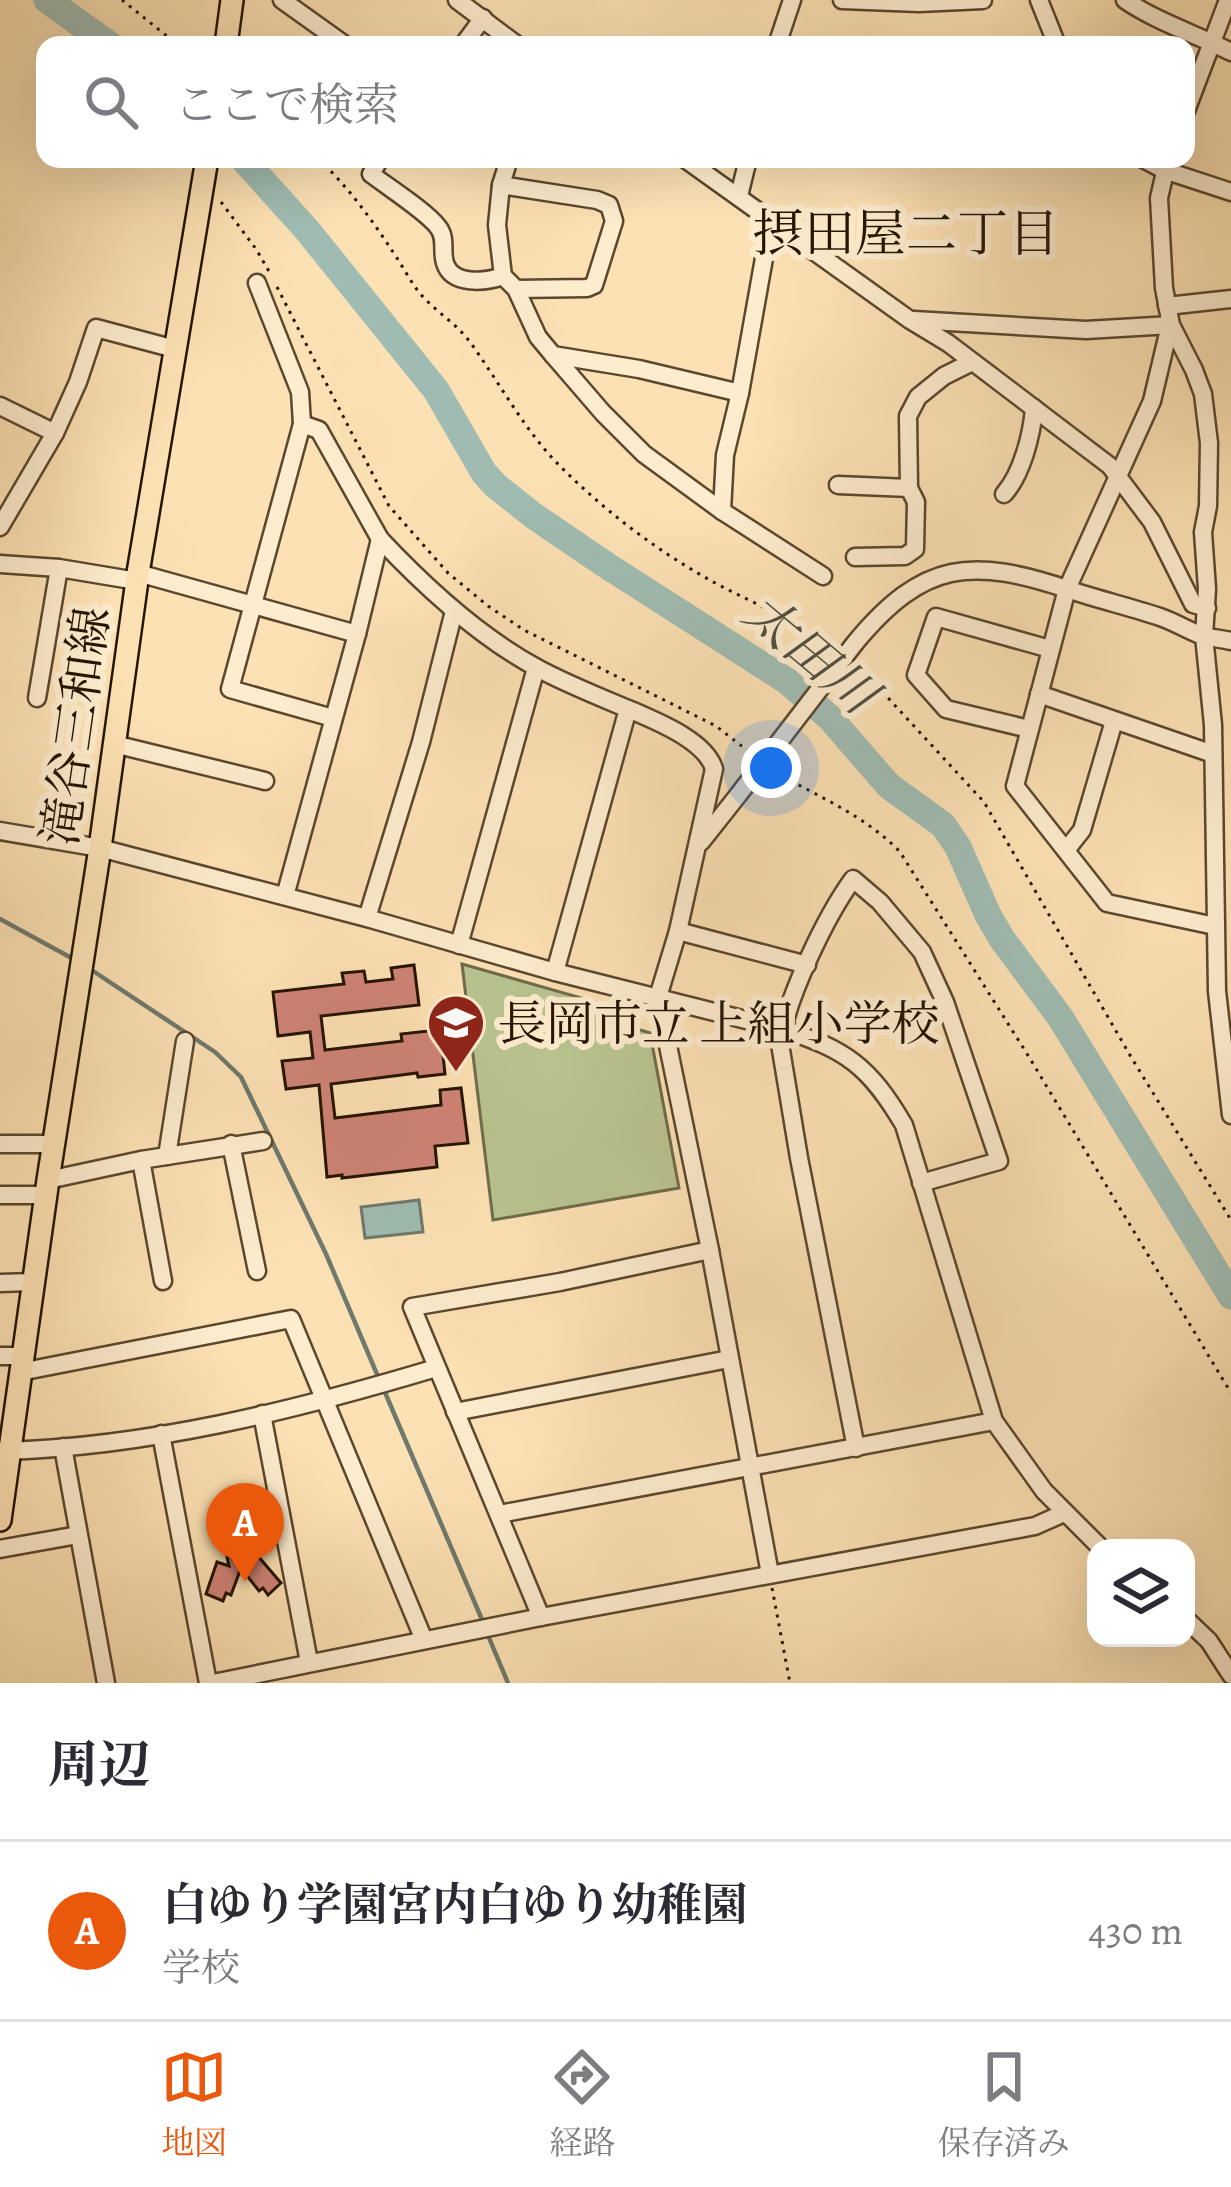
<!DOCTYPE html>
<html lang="ja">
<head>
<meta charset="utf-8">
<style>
  :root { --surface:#fff; --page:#f2f2f3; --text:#2b2b33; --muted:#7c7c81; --line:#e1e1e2; --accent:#ea580c }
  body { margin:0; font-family:Alegreya,"Noto Serif JP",serif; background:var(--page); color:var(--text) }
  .controls { position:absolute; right:36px; bottom:36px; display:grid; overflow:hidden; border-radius:24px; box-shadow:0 12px 48px #0002 }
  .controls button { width:108px; height:108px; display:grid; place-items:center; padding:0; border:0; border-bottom:3px solid var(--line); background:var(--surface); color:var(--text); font:60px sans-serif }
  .you { position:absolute; left:771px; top:768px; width:42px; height:42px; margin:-30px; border:9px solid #fff; border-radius:50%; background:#1a73e8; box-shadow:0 0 0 18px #1a73e833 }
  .badge { display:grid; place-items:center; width:78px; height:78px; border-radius:50%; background:var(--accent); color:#fff; font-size:39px; font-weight:700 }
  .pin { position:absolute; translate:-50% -99px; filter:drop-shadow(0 3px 6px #0008) }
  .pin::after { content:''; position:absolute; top:63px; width:42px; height:36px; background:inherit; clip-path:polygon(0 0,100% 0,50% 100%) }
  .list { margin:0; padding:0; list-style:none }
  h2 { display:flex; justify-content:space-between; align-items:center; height:156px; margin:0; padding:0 48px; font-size:51px }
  h2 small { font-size:39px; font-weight:400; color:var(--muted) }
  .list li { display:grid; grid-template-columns:78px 1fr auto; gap:36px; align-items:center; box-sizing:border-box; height:180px; padding:0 48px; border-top:3px solid var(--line) }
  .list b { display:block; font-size:45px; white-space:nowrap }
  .list p { margin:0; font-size:39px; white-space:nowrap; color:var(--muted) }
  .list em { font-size:39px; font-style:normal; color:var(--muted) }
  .icon { flex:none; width:66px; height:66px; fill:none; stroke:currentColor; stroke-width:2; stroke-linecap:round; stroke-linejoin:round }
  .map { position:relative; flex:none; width:1231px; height:1683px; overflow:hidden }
  .search { position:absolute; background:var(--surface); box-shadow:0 12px 48px #0002; left:36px; right:36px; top:36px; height:132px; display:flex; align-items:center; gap:30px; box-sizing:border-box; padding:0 42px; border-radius:24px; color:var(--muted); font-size:45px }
  .sheet { height:336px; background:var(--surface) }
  nav { display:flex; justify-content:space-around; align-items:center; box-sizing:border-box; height:168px; border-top:3px solid var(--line); background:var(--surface); font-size:33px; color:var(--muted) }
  nav a { display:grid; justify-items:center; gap:6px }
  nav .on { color:var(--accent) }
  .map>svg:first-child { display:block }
  .green { fill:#b9c491; stroke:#6f6c4a; stroke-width:3 }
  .water { fill:#a0bcb2; stroke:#6f796c; stroke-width:3 }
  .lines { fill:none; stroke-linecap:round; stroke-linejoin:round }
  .stream { stroke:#6f796c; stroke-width:4.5 }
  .river { stroke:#a0bcb2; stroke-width:27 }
  .building { fill:#cf8377; stroke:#251402; stroke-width:3 }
  .minor-casing { stroke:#5b472e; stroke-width:21 }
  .major-casing { stroke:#251402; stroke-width:26 }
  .path { stroke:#251402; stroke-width:3; stroke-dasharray:3 6; stroke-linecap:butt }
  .minor { stroke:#fdecce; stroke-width:16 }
  .major { stroke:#fce1b4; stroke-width:21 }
  .minor-bridge-casing { stroke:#5b472e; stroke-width:21; stroke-linecap:butt }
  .minor-bridge { stroke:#fdecce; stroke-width:16 }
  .labels { text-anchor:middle; stroke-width:12; stroke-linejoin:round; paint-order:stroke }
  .street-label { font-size:48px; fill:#251402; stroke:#fdecce }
  .poi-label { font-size:48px; fill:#251402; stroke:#fdecce; text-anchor:start }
  .neighbourhood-label { font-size:51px; fill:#251402; stroke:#fdecce }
  .water-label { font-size:51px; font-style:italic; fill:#504f40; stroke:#fdecce }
</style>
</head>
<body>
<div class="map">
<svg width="1231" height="1683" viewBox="0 0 1231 1683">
  <rect width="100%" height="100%" fill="#fce1b4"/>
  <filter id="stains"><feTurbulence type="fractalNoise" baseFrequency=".00167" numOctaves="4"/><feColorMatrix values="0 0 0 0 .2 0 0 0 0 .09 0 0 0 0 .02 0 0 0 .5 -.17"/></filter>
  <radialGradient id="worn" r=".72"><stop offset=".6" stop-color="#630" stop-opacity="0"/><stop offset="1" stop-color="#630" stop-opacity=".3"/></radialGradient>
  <polygon class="green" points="462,964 606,1005 604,1019 650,1033 679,1188 493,1220"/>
  <polygon class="water" points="419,1200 423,1232 365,1238 361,1207"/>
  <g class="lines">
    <g class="stream">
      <polyline points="0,919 77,961"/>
      <polyline points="87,967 215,1052 241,1077 326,1254 379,1379"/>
      <polyline points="384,1390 483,1622"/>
      <polyline points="487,1633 508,1683"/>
    </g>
    <g class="river">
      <polyline points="47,0 110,45"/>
      <polyline points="243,159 307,230 436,390 484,473 496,486 534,516 606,565 787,681 829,717 889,786 943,825 958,847 988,915 1002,939 1060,1017 1231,1296"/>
    </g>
  </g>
  <g class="building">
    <polygon points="414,965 419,1005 321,1016 325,1050 402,1041 401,1034 438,1030 435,1005 461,1002 466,1053 443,1055 445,1074 418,1077 417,1073 331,1084 335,1118 441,1105 440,1090 461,1088 468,1143 435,1146 437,1167 342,1178 342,1175 327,1177 319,1085 286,1089 282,1061 313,1058 310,1032 278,1036 273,992 344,984 342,973 364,971 366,982 393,979 391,968"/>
    <polygon points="248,1554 249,1563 258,1556 281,1583 268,1595 263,1588 259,1591 241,1568 231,1595 226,1593 223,1601 206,1594 217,1562 229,1566 227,1557"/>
  </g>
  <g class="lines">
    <g class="minor-casing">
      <g id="minor">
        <polyline points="282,0 345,45"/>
        <polyline points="457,0 517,45"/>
        <polyline points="842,0 919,3 983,0"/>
        <polyline points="1039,0 1057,45"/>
        <path d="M 1125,0 C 1157,22 1196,34 1231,52"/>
        <polyline points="463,45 483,18"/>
        <polyline points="777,45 792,0"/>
        <polyline points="1186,111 1228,0"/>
        <path d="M 380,159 L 371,174 C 388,187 427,212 438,227 C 447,238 441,251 445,263 C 452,286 486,282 503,276"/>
        <polyline points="509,159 501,185 597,200 609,205 614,221 594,285 587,288 516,289"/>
        <polyline points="685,159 910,320 948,343 1110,466 1152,522 1193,604 1207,608"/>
        <polyline points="1143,159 1164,170 1231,192"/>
        <polyline points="1168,159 1159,198 1164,288 1171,325 1194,370 1203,394 1209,443 1208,506 1203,532 1207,589 1204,636 1213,725 1217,991 1231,1115"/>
        <polyline points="501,185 497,225 503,276 516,289 538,337 553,355 639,369 740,393 771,219"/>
        <polyline points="739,196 748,159"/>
        <polyline points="257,283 300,392 302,424"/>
        <polyline points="1167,306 1231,299"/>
        <polyline points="914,320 1086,330 1171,325"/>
        <polyline points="1170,325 1152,401 1067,589 1015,786 1107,903 1215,926"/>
        <polyline points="553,355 603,413 644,454 722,511 725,455 740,393"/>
        <polyline points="0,406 55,433"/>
        <polyline points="838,485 909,488"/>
        <path d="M 1004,494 C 1022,474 1032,434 1034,408"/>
        <polyline points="722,511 823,576"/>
        <polyline points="0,527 55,433 78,382 96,328 175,349"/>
        <polyline points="855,557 905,556 915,549 916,502 909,488 908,416 918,397 944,376 972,362"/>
        <polyline points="0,564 59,568 137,581"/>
        <polyline points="138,573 357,634"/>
        <path d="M 855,643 C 924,560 971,557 1070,590 C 1100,600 1130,607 1160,617 C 1175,622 1189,631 1203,636 C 1212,638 1222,639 1231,641"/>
        <polyline points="1039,694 1213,754"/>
        <polyline points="37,698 59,568"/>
        <polyline points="333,718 230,689 302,424 319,430 380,539"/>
        <polyline points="1029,729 946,709 916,675 936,617 1050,649"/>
        <polyline points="114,744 265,781"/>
        <path d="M 0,831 L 100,848 L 367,918 L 555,972 L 782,1029 C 847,1050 869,1066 904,1125 L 994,1421 L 1044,1491 L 1101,1548"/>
        <polyline points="701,842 739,794"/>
        <polyline points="1067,849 1082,830 1114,721"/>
        <path d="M 285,896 L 357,634 L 380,539 C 426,588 479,637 539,669 C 569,685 602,698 633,711 C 658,722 706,741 714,769 L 678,931 L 658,997 L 710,1250 L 770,1574"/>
        <polyline points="367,918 421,742 454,611"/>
        <polyline points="678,931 807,965"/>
        <polyline points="459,945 536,668"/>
        <polyline points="555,972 628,709"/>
        <polyline points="0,1144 54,1144"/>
        <polyline points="231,1144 257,1271"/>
        <polyline points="167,1156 185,1041"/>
        <polyline points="141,1160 163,1281"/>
        <polyline points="48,1180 141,1160 263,1141"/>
        <polyline points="0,1195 47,1195"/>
        <polyline points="0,1283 33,1282"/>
        <polyline points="0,1356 22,1356"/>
        <polyline points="20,1372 291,1319 424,1640"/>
        <polyline points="455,1412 729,1359"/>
        <polyline points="262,1414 309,1662"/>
        <polyline points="161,1434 208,1683"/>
        <polyline points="63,1447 106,1683"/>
        <path d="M 856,1448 L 799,1158 L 780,1044 C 786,999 826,916 853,879 L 880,902 L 922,952 L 945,1002 L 999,1161 L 921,1183"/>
        <path d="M 2,1451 C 149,1447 296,1410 436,1368"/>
        <polyline points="499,1514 994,1421"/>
        <polyline points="0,1549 78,1535"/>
        <polyline points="541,1617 412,1307 560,1282 710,1250"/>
        <polyline points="1186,1619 1209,1641 1231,1675"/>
        <polyline points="213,1683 541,1617 1035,1526 1064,1513"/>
      </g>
    </g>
    <g class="major-casing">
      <g id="major">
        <polyline points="226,45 232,0"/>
        <polyline points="0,1520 48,1180 100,848 138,573 207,159"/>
      </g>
    </g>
    <g class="path">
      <polyline points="122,0 178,45"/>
      <path d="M 318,159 C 347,185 372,220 393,252 C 402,265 409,279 418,291 C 433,310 455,322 470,342 C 499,382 522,426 556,462 C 603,510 658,552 717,584 C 755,604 795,620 830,645"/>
      <polyline points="221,202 256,249 270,273"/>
      <polyline points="277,287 389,506 448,573 488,606 524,630 716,726 748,751"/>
      <polyline points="856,667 866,674 984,802 1131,1057 1231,1220"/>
      <path d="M 775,772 C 817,796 866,816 900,852 L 1029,1057 L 1231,1393"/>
      <polyline points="772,1588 790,1683"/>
    </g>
    <use href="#minor" class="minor"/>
    <use href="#major" class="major"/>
    <g class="minor-bridge-casing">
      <polyline id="minor-bridge" points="739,794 855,643"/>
    </g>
    <use href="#minor-bridge" class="minor-bridge"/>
  </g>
  <defs>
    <g id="school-pin" transform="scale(3)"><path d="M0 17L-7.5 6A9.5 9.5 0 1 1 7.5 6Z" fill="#8f2418" stroke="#fdecce"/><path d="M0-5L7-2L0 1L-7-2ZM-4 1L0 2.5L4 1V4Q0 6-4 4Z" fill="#fff"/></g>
  </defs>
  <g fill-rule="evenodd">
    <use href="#school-pin" x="456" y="1023"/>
  </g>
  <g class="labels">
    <g class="street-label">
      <text transform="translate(75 726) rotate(-82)" y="17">滝谷三和線</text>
    </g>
    <g class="poi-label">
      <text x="498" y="1040">長岡市立 上組小学校</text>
    </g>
    <g class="neighbourhood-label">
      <text x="906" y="251">摂田屋二丁目</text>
    </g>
    <g class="water-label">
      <text transform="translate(811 653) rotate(40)" y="18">太田川</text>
    </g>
  </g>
  <rect width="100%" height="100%" filter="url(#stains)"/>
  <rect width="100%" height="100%" fill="url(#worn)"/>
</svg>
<div class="controls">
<button><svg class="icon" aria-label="layers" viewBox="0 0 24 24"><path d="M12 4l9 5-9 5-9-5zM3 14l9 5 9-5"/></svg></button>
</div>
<div class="you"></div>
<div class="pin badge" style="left:245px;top:1582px">A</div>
<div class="search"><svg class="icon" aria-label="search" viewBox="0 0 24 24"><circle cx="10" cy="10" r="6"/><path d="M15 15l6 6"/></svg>ここで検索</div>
</div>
<section class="sheet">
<h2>周辺<small></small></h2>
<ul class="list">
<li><span class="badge">A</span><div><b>白ゆり学園宮内白ゆり幼稚園</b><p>学校</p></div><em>430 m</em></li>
</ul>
</section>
<nav>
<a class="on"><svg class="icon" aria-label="map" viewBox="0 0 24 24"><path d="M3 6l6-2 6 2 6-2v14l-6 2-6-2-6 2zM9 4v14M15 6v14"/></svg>地図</a>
<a><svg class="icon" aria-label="directions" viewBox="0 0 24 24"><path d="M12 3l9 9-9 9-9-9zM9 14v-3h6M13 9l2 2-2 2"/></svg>経路</a>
<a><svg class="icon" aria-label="saved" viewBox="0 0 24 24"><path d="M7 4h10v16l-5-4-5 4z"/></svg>保存済み</a>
</nav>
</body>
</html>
